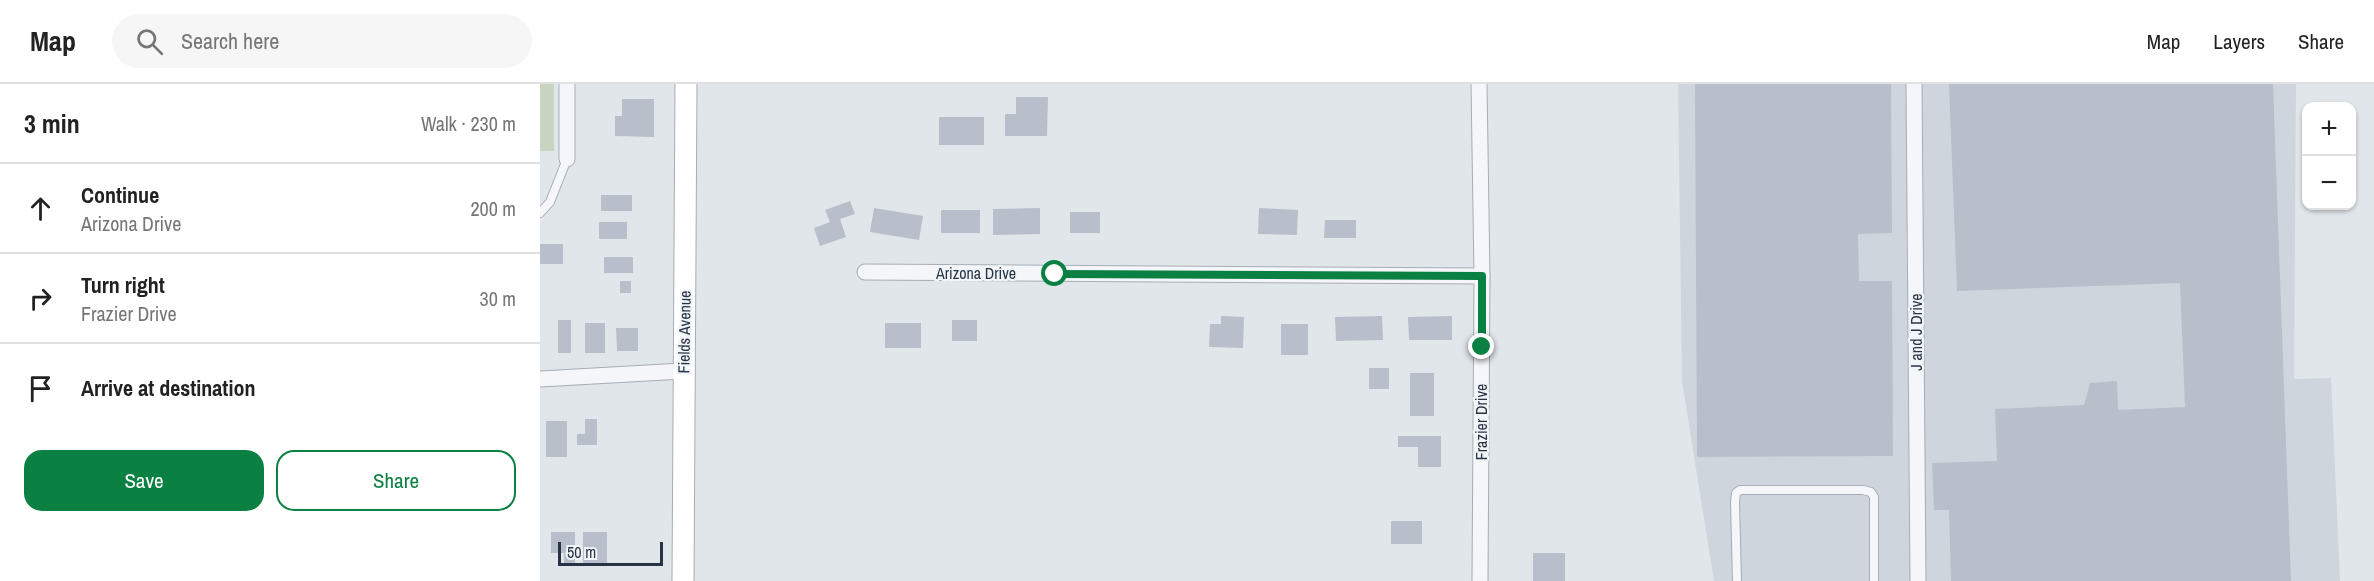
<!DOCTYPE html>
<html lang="en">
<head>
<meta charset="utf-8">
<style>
  :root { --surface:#fff; --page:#f6f6f6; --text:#222; --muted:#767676; --line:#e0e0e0; --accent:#0b8043 }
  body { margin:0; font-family:"Archivo Narrow",sans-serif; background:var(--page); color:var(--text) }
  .controls { position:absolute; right:18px; top:18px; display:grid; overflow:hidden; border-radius:12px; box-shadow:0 2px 4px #0004 }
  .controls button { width:54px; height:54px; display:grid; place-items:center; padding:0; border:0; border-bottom:2px solid var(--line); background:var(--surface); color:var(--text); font:30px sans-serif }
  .scale { position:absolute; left:18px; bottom:15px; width:105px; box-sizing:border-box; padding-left:6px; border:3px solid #283445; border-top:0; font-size:16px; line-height:21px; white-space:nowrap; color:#283445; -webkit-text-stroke:4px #f1f5f8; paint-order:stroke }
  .stop { position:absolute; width:18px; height:18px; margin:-14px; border:4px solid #0b8043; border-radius:50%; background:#fff }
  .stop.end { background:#0b8043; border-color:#fff; box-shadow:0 2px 6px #0008 }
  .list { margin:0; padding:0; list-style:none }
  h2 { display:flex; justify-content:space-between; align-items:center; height:78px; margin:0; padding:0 24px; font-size:26px }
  h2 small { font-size:20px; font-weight:400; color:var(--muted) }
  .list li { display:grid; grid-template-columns:39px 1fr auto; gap:18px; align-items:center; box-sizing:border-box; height:90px; padding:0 24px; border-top:2px solid var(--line) }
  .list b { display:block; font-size:22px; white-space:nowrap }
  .list p { margin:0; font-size:20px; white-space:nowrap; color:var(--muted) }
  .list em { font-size:20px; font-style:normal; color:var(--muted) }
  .actions { display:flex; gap:12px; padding:18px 24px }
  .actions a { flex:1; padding:14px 0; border:2px solid var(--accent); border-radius:18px; text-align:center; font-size:21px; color:var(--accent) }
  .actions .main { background:var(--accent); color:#fff }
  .icon { flex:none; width:33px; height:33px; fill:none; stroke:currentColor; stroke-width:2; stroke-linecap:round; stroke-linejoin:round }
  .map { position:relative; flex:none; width:1834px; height:497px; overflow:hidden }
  header { display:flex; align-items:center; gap:36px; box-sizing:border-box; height:84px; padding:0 30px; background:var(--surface); border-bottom:2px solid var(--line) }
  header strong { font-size:28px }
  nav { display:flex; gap:33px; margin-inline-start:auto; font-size:21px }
  .search { width:420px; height:54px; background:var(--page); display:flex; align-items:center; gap:15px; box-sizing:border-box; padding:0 21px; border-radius:33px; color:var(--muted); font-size:22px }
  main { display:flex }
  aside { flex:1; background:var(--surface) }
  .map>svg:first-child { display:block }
  .built { fill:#cfd5dd }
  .green { fill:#c8d6c1 }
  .building { fill:#b8bfca }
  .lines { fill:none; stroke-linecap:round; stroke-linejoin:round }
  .lane-casing { stroke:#a6adb6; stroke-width:10 }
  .street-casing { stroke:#a6adb6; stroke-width:17 }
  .secondary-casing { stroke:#a6adb6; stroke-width:23 }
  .lane { stroke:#f4f6f9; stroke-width:8 }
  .street { stroke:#f4f6f9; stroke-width:15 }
  .secondary { stroke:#fff; stroke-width:21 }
  .route { stroke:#0b8043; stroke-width:8 }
  .labels { text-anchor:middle; stroke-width:4.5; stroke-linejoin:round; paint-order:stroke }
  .street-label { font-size:16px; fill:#283445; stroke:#f1f5f8 }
</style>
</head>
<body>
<header>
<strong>Map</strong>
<div class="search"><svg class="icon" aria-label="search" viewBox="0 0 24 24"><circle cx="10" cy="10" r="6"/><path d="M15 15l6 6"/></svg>Search here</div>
<nav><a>Map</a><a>Layers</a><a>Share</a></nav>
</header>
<main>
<aside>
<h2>3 min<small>Walk · 230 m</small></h2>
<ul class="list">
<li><svg class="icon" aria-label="ahead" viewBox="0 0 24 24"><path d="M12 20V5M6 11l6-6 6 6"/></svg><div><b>Continue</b><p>Arizona Drive</p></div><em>200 m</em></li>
<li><svg class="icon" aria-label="right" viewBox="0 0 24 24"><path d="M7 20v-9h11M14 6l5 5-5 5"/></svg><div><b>Turn right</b><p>Frazier Drive</p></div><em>30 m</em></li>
<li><svg class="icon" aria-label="arrive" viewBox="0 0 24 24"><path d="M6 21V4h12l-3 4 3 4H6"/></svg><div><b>Arrive at destination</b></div></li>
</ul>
<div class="actions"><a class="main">Save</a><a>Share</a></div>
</aside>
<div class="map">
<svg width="1834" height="497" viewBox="0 0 1834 497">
  <rect width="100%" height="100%" fill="#e1e6eb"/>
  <polygon class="built" points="1138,0 1756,0 1754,295 1791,294 1800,497 1174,497 1142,297"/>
  <rect class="green" x="0" y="0" width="14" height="67"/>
  <g class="building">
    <polygon points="1155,0 1351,0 1352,149 1318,150 1319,197 1352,197 1353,372 1157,373"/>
    <polygon points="1409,0 1733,0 1751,497 1411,497 1409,426 1394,426 1392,379 1457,377 1455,325 1544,321 1550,299 1577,297 1578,326 1645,323 1640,199 1417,207"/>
    <polygon points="476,13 508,13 507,52 465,52 465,30 476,30"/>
    <polygon points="82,15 114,15 114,53 75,52 75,32 82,32"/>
    <rect x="399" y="33" width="45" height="28"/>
    <rect x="61" y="111" width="31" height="16"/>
    <polygon points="310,117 315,130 300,135 306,153 280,162 274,144 290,138 285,126"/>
    <polygon points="334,124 383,132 379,156 330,148"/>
    <polygon points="500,124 500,150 453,151 453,125"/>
    <polygon points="719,124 758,126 757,151 718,150"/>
    <rect x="401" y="126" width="39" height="23"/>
    <rect x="530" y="128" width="30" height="21"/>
    <polygon points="785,136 816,136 816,154 784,154"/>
    <rect x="59" y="138" width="28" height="17"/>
    <rect x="0" y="160" width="23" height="20"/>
    <rect x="64" y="173" width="29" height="16"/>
    <rect x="80" y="197" width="11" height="12"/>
    <polygon points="681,232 704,233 703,264 669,263 670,240 681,240"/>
    <polygon points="842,232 843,256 796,257 795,233"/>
    <polygon points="912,232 912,256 869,256 868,233"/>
    <rect x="18" y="236" width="13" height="33"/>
    <rect x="412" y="236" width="25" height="21"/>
    <rect x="45" y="239" width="20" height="30"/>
    <rect x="345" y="239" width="36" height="25"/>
    <rect x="741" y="240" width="27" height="31"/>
    <polygon points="76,244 98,244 98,267 77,267"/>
    <rect x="829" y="284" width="20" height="21"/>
    <rect x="870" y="289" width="24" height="43"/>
    <polygon points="45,335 57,335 57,361 37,361 37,350 45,350"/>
    <rect x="6" y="337" width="21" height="36"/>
    <polygon points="858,352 901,352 901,383 878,383 878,363 858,363"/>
    <rect x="851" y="437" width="31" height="23"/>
    <polygon points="11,448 35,448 35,480 24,480 24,469 11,469"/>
    <rect x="43" y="448" width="24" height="31"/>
    <rect x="993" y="469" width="32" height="28"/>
  </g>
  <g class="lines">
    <g class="lane-casing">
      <g id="lane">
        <polyline points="0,129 10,118 27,75"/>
        <polyline points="1197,497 1195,418 1196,409 1200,406 1323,406 1331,408 1334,413 1334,497"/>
      </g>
    </g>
    <g class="street-casing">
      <g id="street">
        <polyline points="939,0 942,192 940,497"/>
        <polyline points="1374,0 1378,497"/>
        <polyline points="27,75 27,0"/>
        <polyline points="325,188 942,192"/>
        <polyline points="0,295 143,287"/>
      </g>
    </g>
    <g class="secondary-casing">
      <polyline id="secondary" points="143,497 146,0"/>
    </g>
    <use href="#lane" class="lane"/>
    <use href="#street" class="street"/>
    <use href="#secondary" class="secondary"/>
  </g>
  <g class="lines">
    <polyline class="route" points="515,190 942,192 942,263"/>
  </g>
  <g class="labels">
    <g class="street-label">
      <text x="436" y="195">Arizona Drive</text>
      <text transform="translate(144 248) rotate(-89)" y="6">Fields Avenue</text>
      <text transform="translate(1376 248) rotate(-90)" y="6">J and J Drive</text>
      <text transform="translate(941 338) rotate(-90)" y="6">Frazier Drive</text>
    </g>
  </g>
</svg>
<div class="controls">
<button>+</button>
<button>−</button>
</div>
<div class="scale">50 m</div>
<div class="stop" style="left:515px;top:190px"></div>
<div class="stop end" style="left:942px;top:263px"></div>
</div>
</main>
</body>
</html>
